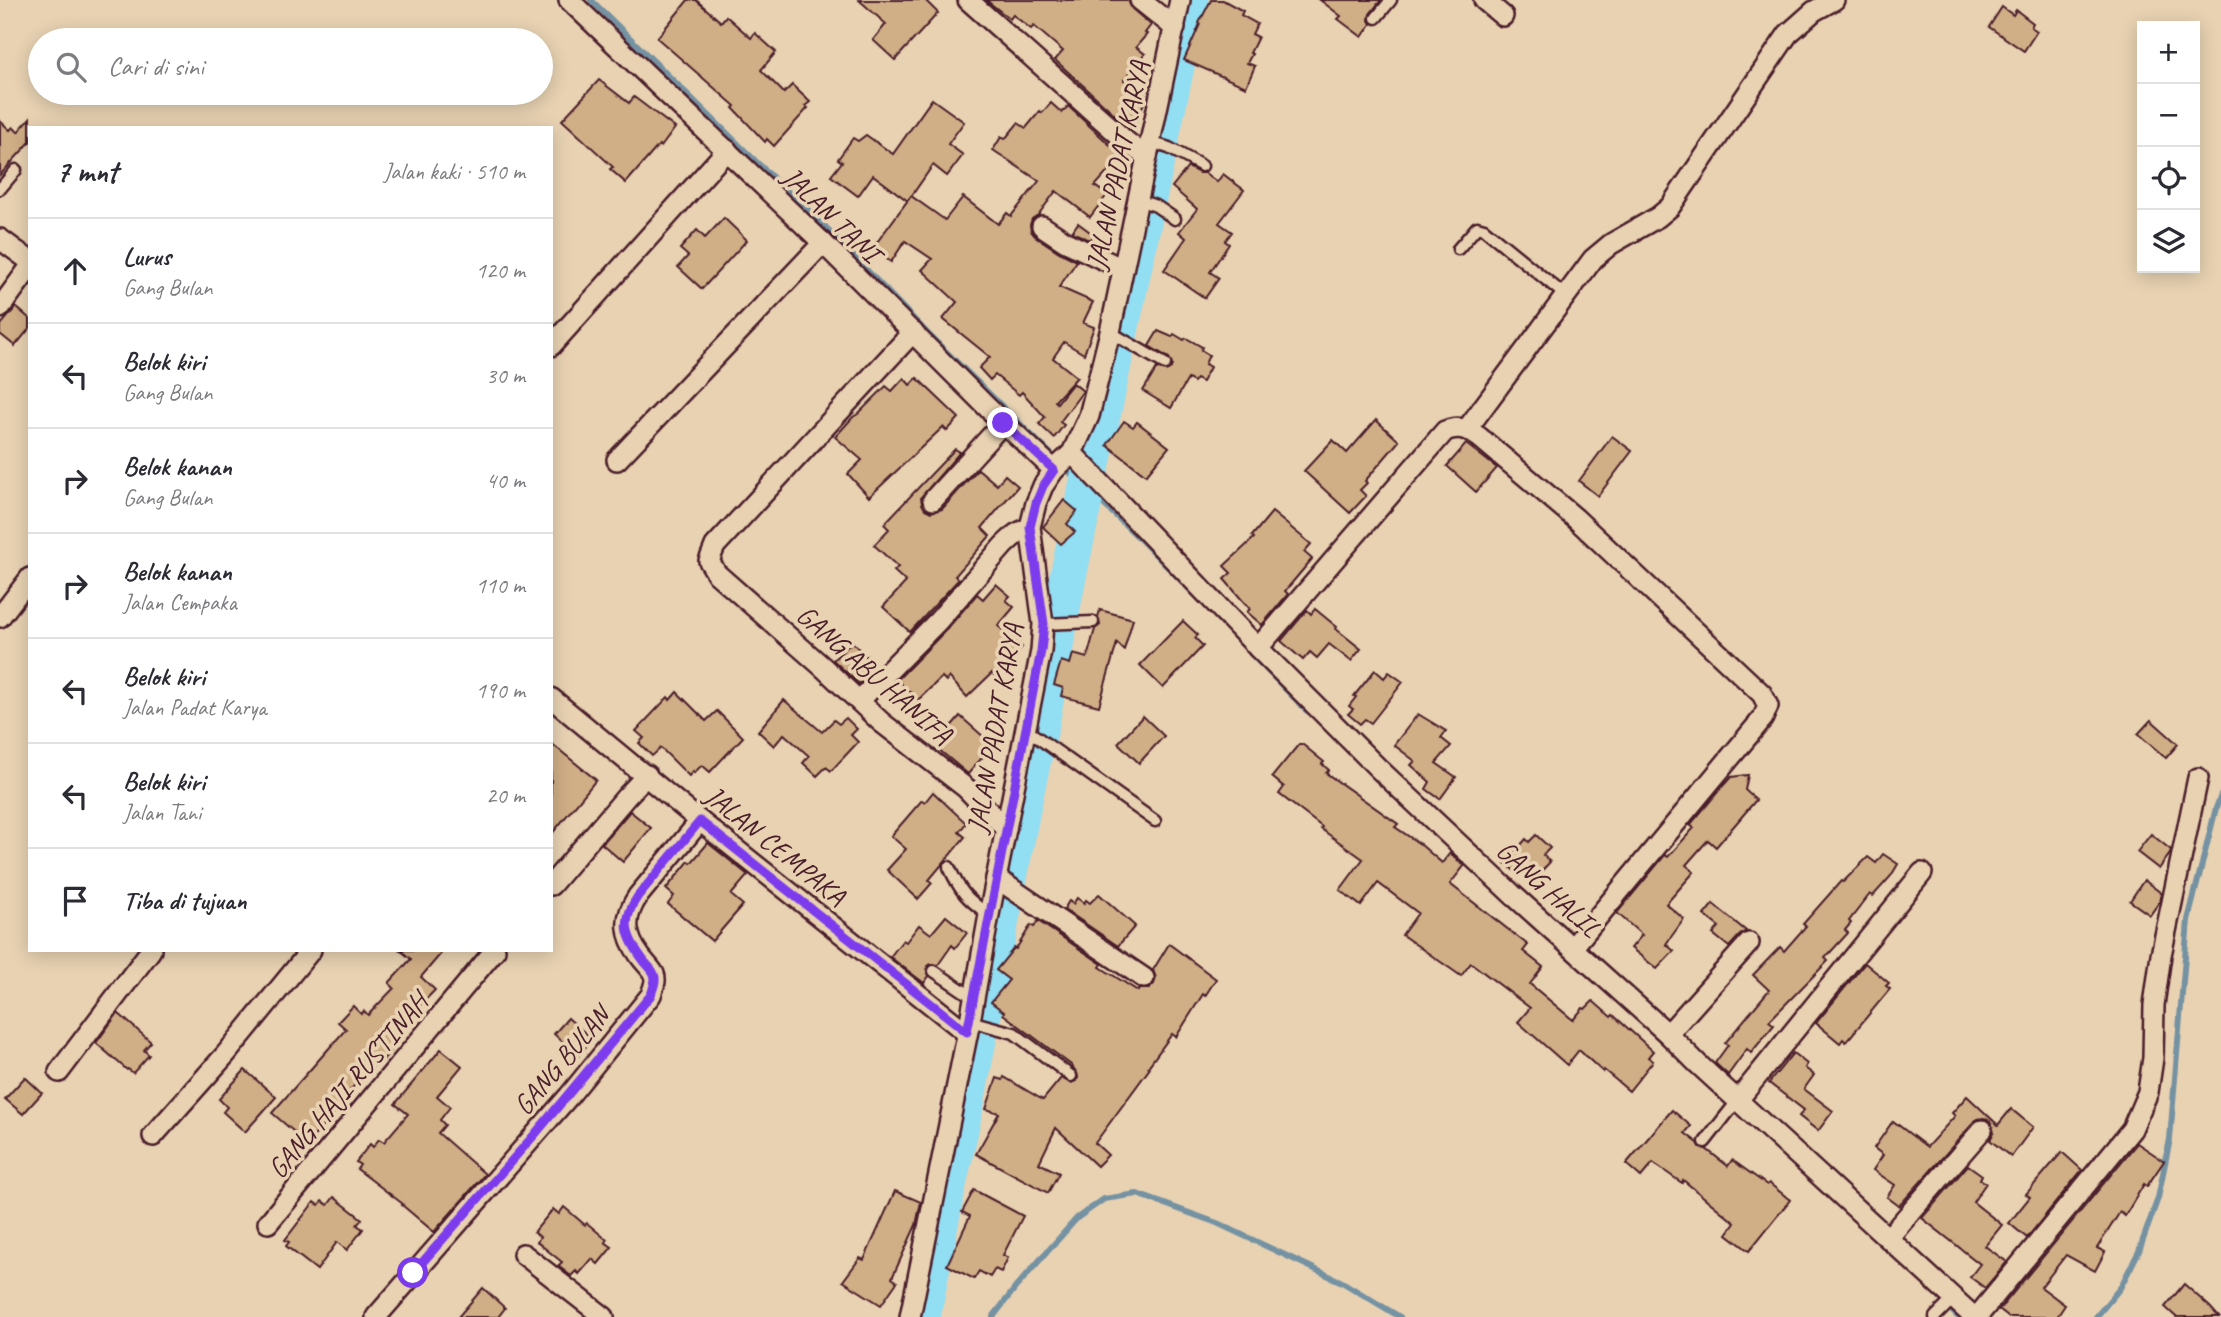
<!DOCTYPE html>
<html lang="id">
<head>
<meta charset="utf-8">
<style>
  :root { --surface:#fff; --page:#f7f7f7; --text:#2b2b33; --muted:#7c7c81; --line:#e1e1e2 }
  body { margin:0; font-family:Caveat,sans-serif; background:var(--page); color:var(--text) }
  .controls { position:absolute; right:21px; top:21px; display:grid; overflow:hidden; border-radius:0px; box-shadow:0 4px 18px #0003 }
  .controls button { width:63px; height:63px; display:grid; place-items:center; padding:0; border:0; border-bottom:2px solid var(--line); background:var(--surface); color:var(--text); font:35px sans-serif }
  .stop { position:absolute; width:21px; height:21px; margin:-16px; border:5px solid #7c3aed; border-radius:50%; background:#fff }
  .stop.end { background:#7c3aed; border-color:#fff; box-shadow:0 2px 7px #0008 }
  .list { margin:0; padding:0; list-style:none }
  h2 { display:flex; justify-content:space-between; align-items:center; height:91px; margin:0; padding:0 28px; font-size:30px }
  h2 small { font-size:23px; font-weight:400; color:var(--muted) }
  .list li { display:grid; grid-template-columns:46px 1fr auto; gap:21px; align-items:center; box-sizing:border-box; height:105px; padding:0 28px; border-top:2px solid var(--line) }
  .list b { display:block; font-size:26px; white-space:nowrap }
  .list p { margin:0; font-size:23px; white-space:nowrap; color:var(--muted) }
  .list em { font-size:23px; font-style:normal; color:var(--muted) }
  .icon { flex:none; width:38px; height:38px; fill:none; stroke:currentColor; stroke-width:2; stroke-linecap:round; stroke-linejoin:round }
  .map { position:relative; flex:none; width:2221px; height:1317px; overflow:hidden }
  .search { position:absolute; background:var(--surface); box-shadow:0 4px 18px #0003; left:28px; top:28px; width:525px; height:77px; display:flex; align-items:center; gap:18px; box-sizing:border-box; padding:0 24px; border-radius:38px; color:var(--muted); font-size:26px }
  .panel { position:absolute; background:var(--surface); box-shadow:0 4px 18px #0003; left:28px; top:126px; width:525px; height:826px; border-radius:0px }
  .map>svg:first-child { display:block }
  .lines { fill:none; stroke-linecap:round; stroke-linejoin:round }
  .stream { stroke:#7592a3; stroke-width:6 }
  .river { stroke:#92def3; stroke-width:37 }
  .building { fill:#d0ae86; stroke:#4a1f2b; stroke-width:2 }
  .lane-casing { stroke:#4a1f2b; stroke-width:15 }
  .street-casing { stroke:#4a1f2b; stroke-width:24 }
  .lane { stroke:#e8d2b2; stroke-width:10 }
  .street { stroke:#e8d2b2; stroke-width:19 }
  .route { stroke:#7c3aed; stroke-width:9 }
  .labels { text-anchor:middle; stroke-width:7; stroke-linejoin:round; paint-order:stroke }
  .street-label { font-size:28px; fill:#4a1f2b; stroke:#e8d2b2 }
</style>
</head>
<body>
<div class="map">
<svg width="2221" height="1317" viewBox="0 0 2221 1317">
  <rect width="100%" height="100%" fill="#e8d2b2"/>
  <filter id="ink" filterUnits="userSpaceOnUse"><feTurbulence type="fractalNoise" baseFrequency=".0143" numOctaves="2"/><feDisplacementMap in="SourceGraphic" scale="14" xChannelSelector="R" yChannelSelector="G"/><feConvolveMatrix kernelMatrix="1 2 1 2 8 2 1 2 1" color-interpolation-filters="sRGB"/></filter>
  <g filter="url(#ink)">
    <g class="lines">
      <g class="stream">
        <polyline points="591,0 778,183 813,214 931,337 1055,458"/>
        <polyline points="1063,466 1134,533 1210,610"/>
        <polyline points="1251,654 1307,711"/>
        <polyline points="1945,1304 1958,1317"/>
        <polyline points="993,1317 1016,1287 1077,1218 1104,1199 1137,1194 1217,1223 1342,1282 1400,1317"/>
        <polyline points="2096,1317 2120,1288 2139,1251 2158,1198 2170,1139 2188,920 2216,808 2221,795"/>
      </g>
      <polyline class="river" points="922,1317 944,1203 967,1097 1023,804 1041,723 1066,586 1190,0"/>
    </g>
    <g class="building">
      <polygon points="688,0 696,0 721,22 726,16 751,38 755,33 776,52 761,70 784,93 792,85 810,102 805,106 808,108 774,146 767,139 765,142 733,108 735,106 657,38"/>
      <polygon points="859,0 925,0 938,13 895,60 873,40 886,24"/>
      <polygon points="986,0 1128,0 1132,9 1151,25 1145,33 1147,34 1136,47 1145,54 1124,80 1137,92 1147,96 1132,130 1055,60 1063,51 1034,26 1031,29 1013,15 1010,19"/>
      <polygon points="1211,0 1223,0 1243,11 1241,15 1257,24 1252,34 1258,37 1250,53 1252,54 1247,63 1255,66 1246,87 1184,60 1200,24 1199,23"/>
      <polygon points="1320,0 1381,0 1370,14 1369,20 1371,24 1362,37 1338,19 1341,16"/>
      <polygon points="2002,7 2013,15 2016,10 2033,23 2031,27 2037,31 2024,51 1989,27"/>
      <polygon points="599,80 629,103 634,97 675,128 661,147 659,145 626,183 610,169 613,167 562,120"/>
      <polygon points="932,99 964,122 948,144 963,155 947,176 933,165 908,201 873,175 858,196 831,176 842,162 838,159 853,138 858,141 866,135 893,154"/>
      <polygon points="1051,103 1062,113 1068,106 1122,156 1095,186 1107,195 1090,217 1056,191 1038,215 1032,219 1030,225 1031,231 1035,236 1059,252 1077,261 1059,287 1093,302 1083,323 1094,327 1084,354 1064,342 1053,358 1077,377 1055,401 1057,403 1073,383 1083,391 1060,422 1064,425 1054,438 1039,424 1045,417 1022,392 1019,395 995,375 990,380 979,368 990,357 943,319 957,302 922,270 932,259 905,241 891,262 872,249 911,196 945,220 963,197 998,224 1007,213 1011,216 1039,181 993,150 1001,137 1005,139 1018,123 1026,128 1040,111 1042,113"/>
      <polygon points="30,118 30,142 0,175 0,121 10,130 13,127 18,132"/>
      <polygon points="1188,167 1199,173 1205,173 1217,182 1223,174 1244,190 1219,223 1232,232 1225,241 1229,244 1210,272 1219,278 1205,298 1164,270 1186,238 1179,232 1197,209 1172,187"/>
      <polygon points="724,218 747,240 702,289 678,267 688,256 680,249 697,230 705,238"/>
      <polygon points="1078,223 1094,235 1090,240 1072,232"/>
      <polygon points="16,307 30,319 30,328 15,346 0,334 0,326"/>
      <polygon points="1158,331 1172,337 1174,334 1184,340 1186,338 1202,347 1201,350 1209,355 1205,364 1210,367 1202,382 1196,379 1194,382 1188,379 1171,408 1143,391 1157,368 1166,371 1171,368 1172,365 1169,358 1149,346"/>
      <polygon points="904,378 910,385 917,378 959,418 947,431 943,427 869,497 848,474 862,460 835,437 853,417 858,414 886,386 892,391"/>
      <polygon points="1376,420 1399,441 1365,481 1367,483 1360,490 1366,496 1350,513 1304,471 1333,440 1347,453"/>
      <polygon points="1124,421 1133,427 1137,422 1169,447 1146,475 1107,445"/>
      <polygon points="1612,436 1632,451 1598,496 1579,481"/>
      <polygon points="1466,444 1497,468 1476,492 1447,466"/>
      <polygon points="955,449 960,452 921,497 922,504 925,509 931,512 942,509 978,469 997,485 1005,475 1018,486 982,528 990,536 955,576 959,579 910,632 883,607 906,582 894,571 898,567 874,545 889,529 884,524"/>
      <polygon points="1064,500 1077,511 1067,524 1075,532 1061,544 1043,527"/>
      <polygon points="1272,512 1311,544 1304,552 1312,559 1285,591 1288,594 1262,625 1247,612 1250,609 1224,579 1231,573 1224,566 1254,538 1252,536"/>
      <polygon points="996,584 1010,596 1006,600 1014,607 998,626 1022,647 995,676 992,673 967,697 949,677 946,681 942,677 918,700 897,680 947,629 977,594 983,599"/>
      <polygon points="1315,609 1337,627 1336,629 1361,649 1351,661 1329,644 1317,658 1310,652 1303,660 1281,641 1307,610 1311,614"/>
      <polygon points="1100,610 1133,619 1124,650 1117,643 1099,706 1061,696 1063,688 1054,685 1061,661 1070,664 1073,654 1087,658 1095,629 1100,625 1098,617"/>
      <polygon points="1183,621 1198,635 1195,638 1203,646 1163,688 1140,665"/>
      <polygon points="852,642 876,667 859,684 833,660"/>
      <polygon points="1375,670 1384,678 1389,672 1403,682 1371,723 1365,719 1360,724 1348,714 1353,709 1349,706 1356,697 1354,696"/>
      <polygon points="677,692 706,721 717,711 743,737 710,772 702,765 694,773 693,771 689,776 661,748 652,756 639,743 644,738 636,731 668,697 670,700"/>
      <polygon points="784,700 822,732 834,720 839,724 846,718 857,729 851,735 858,742 831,771 826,767 817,776 803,763 809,756 784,734 774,746 758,731"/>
      <polygon points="1418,714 1446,731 1441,738 1451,746 1436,763 1456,777 1440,799 1426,789 1430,782 1411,765 1415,761 1394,745"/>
      <polygon points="960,716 993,745 968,774 938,749 944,743 940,739"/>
      <polygon points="1143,716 1164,736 1139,763 1118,743"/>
      <polygon points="2151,720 2178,744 2166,758 2138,734"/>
      <polygon points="551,743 596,780 551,835"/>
      <polygon points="1299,744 1302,744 1324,762 1322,764 1329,770 1326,773 1398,824 1395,827 1420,844 1442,863 1450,853 1464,866 1450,884 1528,945 1523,951 1543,967 1530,984 1573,1020 1583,1008 1585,1009 1593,1001 1611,1017 1613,1015 1653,1051 1648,1057 1653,1061 1629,1091 1604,1070 1603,1072 1579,1050 1567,1065 1518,1022 1530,1008 1471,963 1461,976 1402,935 1418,913 1378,883 1361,906 1340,890 1363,859 1321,829 1322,827 1279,794 1284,787 1272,777"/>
      <polygon points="1748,775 1745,790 1756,800 1716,847 1708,840 1686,865 1694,872 1666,904 1684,919 1666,944 1674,951 1657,969 1631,948 1642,935 1617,913 1665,855 1668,857 1694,828 1690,825 1722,787 1731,777"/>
      <polygon points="933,792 966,823 959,832 965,837 929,880 932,883 918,899 887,870 906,849 891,836 922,800 925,802"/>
      <polygon points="630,811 651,828 623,862 602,844"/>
      <polygon points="2151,834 2171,850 2169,855 2159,869 2137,852"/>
      <polygon points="1536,835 1550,848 1543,855 1550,862 1531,882 1520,871 1518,874 1505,863 1526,839 1529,842"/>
      <polygon points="708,843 748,875 731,895 743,905 712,941 668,904 674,896 666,889 689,861 691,863"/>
      <polygon points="1883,854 1898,864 1891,876 1873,896 1870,894 1849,921 1851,923 1845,930 1848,933 1825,958 1828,961 1769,1021 1774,1025 1751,1053 1747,1049 1728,1075 1715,1063 1728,1045 1725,1043 1769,990 1753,975 1780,947 1784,951 1806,926 1803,924 1841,881 1843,882 1868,857 1876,863"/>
      <polygon points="2144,880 2161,893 2160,901 2150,915 2130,901"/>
      <polygon points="1099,894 1135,926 1118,946 1064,909 1069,901 1073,904 1077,898 1084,903 1086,900 1090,903"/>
      <polygon points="1713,904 1746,931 1740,935 1729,947 1713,934 1719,927 1704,915"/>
      <polygon points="946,916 967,933 955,948 952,945 938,965 931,964 928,966 927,971 929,976 924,983 890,957 903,940 906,942 919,925 931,934"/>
      <polygon points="1038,921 1102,964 1100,967 1138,991 1139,989 1149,989 1154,984 1156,978 1153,970 1169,944 1216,979 1205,996 1203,994 1176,1037 1172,1034 1148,1067 1150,1068 1095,1143 1108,1155 1097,1166 1056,1128 1039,1163 1059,1173 1048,1193 976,1154 999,1113 986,1109 997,1078 1003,1080 1004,1077 1043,1100 1061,1078 1071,1083 1076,1081 1078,1078 1077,1073 1071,1065 1003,1014 1004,1012 991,1002 1009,980 996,970 1014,948 1016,949 1031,925 1034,927"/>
      <polygon points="400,950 444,950 421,977 435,990 402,1024 405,1027 394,1038 398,1042 382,1061 380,1058 340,1101 343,1103 309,1142 301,1136 300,1137 272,1113 346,1029 338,1022 353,1006 361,1014 364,1011 368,1015 394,988 389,983 411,959"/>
      <polygon points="1865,963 1889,983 1886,986 1890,989 1846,1042 1843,1039 1840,1043 1816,1023"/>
      <polygon points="118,1013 151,1042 144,1050 149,1055 133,1073 128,1069 127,1070 96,1043"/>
      <polygon points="568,1018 592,1039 578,1056 554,1034"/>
      <polygon points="441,1049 462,1066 437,1096 450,1107 440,1120 445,1125 438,1133 485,1174 434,1232 402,1205 403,1204 357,1169 360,1165 356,1162 370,1144 373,1147 379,1139 384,1142 408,1114 395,1104"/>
      <polygon points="1793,1053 1807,1064 1805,1068 1814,1075 1804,1089 1833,1111 1818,1131 1799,1116 1804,1110 1769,1083"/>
      <polygon points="245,1070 276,1097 245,1132 223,1112 227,1107 219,1099"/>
      <polygon points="25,1077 42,1093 23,1114 5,1099"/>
      <polygon points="1967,1096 1998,1125 2011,1109 2033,1127 2011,1157 1990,1140 1994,1132 1990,1121 1984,1118 1977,1119 1899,1206 1887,1197 1895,1185 1873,1170 1883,1155 1874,1148 1893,1121 1927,1147 1955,1116 1952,1113"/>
      <polygon points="1672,1110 1691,1126 1685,1133 1698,1143 1701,1148 1706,1149 1728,1166 1732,1160 1767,1185 1769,1183 1790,1200 1749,1251 1727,1234 1735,1223 1683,1180 1682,1183 1653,1163 1641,1177 1626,1164"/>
      <polygon points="2137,1143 2164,1161 2147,1186 2144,1184 2125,1216 2120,1212 2097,1248 2105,1252 2095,1271 2066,1255 2041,1287 2065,1305 2057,1317 2008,1317 1999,1310"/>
      <polygon points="2062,1152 2082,1170 2027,1238 2009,1223 2030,1197 2026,1194"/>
      <polygon points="1968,1165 1982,1175 1980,1179 1986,1183 1973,1202 2002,1225 1985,1246 2007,1262 1985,1288 1970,1277 1980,1264 1922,1218"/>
      <polygon points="974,1190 1023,1216 1003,1255 1008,1258 1001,1272 995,1269 990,1277 979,1271 974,1279 947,1265 970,1216 962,1212"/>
      <polygon points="895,1191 921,1202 916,1225 892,1278 897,1282 881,1305 843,1281 860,1258 864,1260"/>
      <polygon points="334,1197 362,1219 357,1225 363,1229 347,1250 337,1242 317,1270 286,1246 289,1242 285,1240 314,1202 319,1205 322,1201 328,1205"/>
      <polygon points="564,1207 585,1225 587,1223 607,1240 605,1242 612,1247 598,1264 592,1259 579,1274 576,1271 571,1276 558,1266 562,1262 537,1242 540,1237 534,1232 553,1209 559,1214"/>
      <polygon points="2184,1284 2210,1307 2219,1317 2176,1317 2165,1307"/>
      <polygon points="483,1288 505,1308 498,1317 458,1317"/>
    </g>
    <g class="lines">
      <g class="lane-casing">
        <g id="lane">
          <polyline points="1376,18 1391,0"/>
          <polyline points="1150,142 1169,148 1202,166"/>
          <polyline points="0,189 16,170"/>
          <polyline points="1138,200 1156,206 1175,219"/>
          <polyline points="1458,249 1477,227 1484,229 1566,296"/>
          <polyline points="1110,332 1165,364"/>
          <polyline points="1043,624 1093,622"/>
          <polyline points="1027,730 1155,821"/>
          <path d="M 949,867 C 961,893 966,898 989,915"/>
          <polyline points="934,971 974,998"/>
          <polyline points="970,1021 1014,1033 1071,1076"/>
          <polyline points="1705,1142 1738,1100"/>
          <polyline points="1935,1317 1954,1298"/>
        </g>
      </g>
      <g class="street-casing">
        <g id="street">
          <polyline points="569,0 823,243 989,409 1054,470"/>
          <polyline points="968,0 1128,143 1147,157"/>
          <polyline points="1140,0 1175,28"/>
          <polyline points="1484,0 1503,16"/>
          <polyline points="1042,226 1066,242 1123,269"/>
          <polyline points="0,239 30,261"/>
          <polyline points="0,308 30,267"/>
          <polyline points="913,332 715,546 709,561 717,574 824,668 881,722 966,788 1006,829"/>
          <polyline points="551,346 727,150"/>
          <polyline points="1467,429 1593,259 1611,244 1658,217 1670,207 1788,34 1814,11 1834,0"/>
          <polyline points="1072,453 1258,648 1379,769 1512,894 1668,1034 1698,1064 1974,1317"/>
          <polyline points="617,460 823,243"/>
          <polyline points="933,500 1003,423"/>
          <polyline points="0,617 30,578"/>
          <path d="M 1258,648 L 1445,431 C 1459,425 1467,429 1479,437 L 1575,518 L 1762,694 L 1768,706 L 1763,718 L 1573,947"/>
          <polyline points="551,698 700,821 967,1033"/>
          <polyline points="859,701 938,621 1004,545 1016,534 1030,527"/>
          <polyline points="996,878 1144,978"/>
          <polyline points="551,885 626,797 647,775"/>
          <polyline points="1668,1034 1749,943"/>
          <polyline points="59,1072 151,950"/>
          <polyline points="1738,1100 1922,873"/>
          <polyline points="153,1136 226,1054 311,950"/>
          <polyline points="268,1223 495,950"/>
          <polyline points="1889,1237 1982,1130"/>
          <polyline points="523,1254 604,1317"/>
          <path d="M 376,1317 L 569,1096 L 651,995 C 653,988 657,981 654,974 C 651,968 644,962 640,956 C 625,936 623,918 638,896 L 700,821"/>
          <polyline points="910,1317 970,1021 989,915 1041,651 1043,624 1030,527 1036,503 1043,486 1054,470 1072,453 1089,416 1110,332 1180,0"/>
          <polyline points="1977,1317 2132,1129 2148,1092 2153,1058 2154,1005 2161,955 2198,778"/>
        </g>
      </g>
      <use href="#lane" class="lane"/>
      <use href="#street" class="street"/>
    </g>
  </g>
  <g class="lines" filter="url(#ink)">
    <path class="route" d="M 413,1273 L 536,1133 L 651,995 C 653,988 657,981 654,974 C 652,969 647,965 644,961 C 626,937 620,922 638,896 L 700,821 L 967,1032 L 1041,651 L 1044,624 L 1030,527 L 1036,503 L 1043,486 L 1054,470 L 1003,423"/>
  </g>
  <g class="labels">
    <g class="street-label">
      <text transform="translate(1117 165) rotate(-78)" y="10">JALAN PADAT KARYA</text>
      <text transform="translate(832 214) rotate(44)" y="10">JALAN TANI</text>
      <text transform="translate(875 674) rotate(41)" y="10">GANG ABU HANIFA</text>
      <text transform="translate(994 728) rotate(-80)" y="10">JALAN PADAT KARYA</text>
      <text transform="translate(776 845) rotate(39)" y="10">JALAN CEMPAKA</text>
      <text transform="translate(1549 888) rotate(42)" y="10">GANG HALIL</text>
      <text transform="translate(561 1060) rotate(-50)" y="10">GANG BULAN</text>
      <text transform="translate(347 1085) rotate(-50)" y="10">GANG HAJI RUSTINAH</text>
    </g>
  </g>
</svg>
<div class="controls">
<button>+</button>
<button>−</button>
<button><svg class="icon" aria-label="locate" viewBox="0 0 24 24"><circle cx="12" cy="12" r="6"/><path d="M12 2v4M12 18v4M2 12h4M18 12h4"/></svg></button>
<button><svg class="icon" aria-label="layers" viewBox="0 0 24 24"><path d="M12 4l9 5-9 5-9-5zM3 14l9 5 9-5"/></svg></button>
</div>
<div class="stop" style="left:413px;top:1273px"></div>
<div class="stop end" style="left:1003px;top:423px"></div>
<div class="search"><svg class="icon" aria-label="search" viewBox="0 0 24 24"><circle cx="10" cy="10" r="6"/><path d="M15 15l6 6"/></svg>Cari di sini</div>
<section class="panel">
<h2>7 mnt<small>Jalan kaki · 510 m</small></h2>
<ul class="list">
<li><svg class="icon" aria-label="ahead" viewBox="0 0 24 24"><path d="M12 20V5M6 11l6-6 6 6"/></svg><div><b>Lurus</b><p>Gang Bulan</p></div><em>120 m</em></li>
<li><svg class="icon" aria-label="left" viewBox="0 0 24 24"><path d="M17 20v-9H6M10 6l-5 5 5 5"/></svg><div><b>Belok kiri</b><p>Gang Bulan</p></div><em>30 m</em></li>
<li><svg class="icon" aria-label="right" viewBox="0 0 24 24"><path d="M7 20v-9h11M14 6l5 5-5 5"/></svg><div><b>Belok kanan</b><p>Gang Bulan</p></div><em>40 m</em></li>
<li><svg class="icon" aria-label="right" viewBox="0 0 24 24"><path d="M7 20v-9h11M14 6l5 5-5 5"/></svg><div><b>Belok kanan</b><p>Jalan Cempaka</p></div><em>110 m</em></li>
<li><svg class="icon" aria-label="left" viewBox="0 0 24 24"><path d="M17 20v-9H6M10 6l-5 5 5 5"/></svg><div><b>Belok kiri</b><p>Jalan Padat Karya</p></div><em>190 m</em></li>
<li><svg class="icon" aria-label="left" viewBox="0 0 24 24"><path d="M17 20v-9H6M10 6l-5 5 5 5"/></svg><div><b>Belok kiri</b><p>Jalan Tani</p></div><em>20 m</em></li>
<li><svg class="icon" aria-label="arrive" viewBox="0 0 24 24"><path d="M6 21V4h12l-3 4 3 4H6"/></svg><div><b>Tiba di tujuan</b></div></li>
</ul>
</section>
</div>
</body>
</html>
